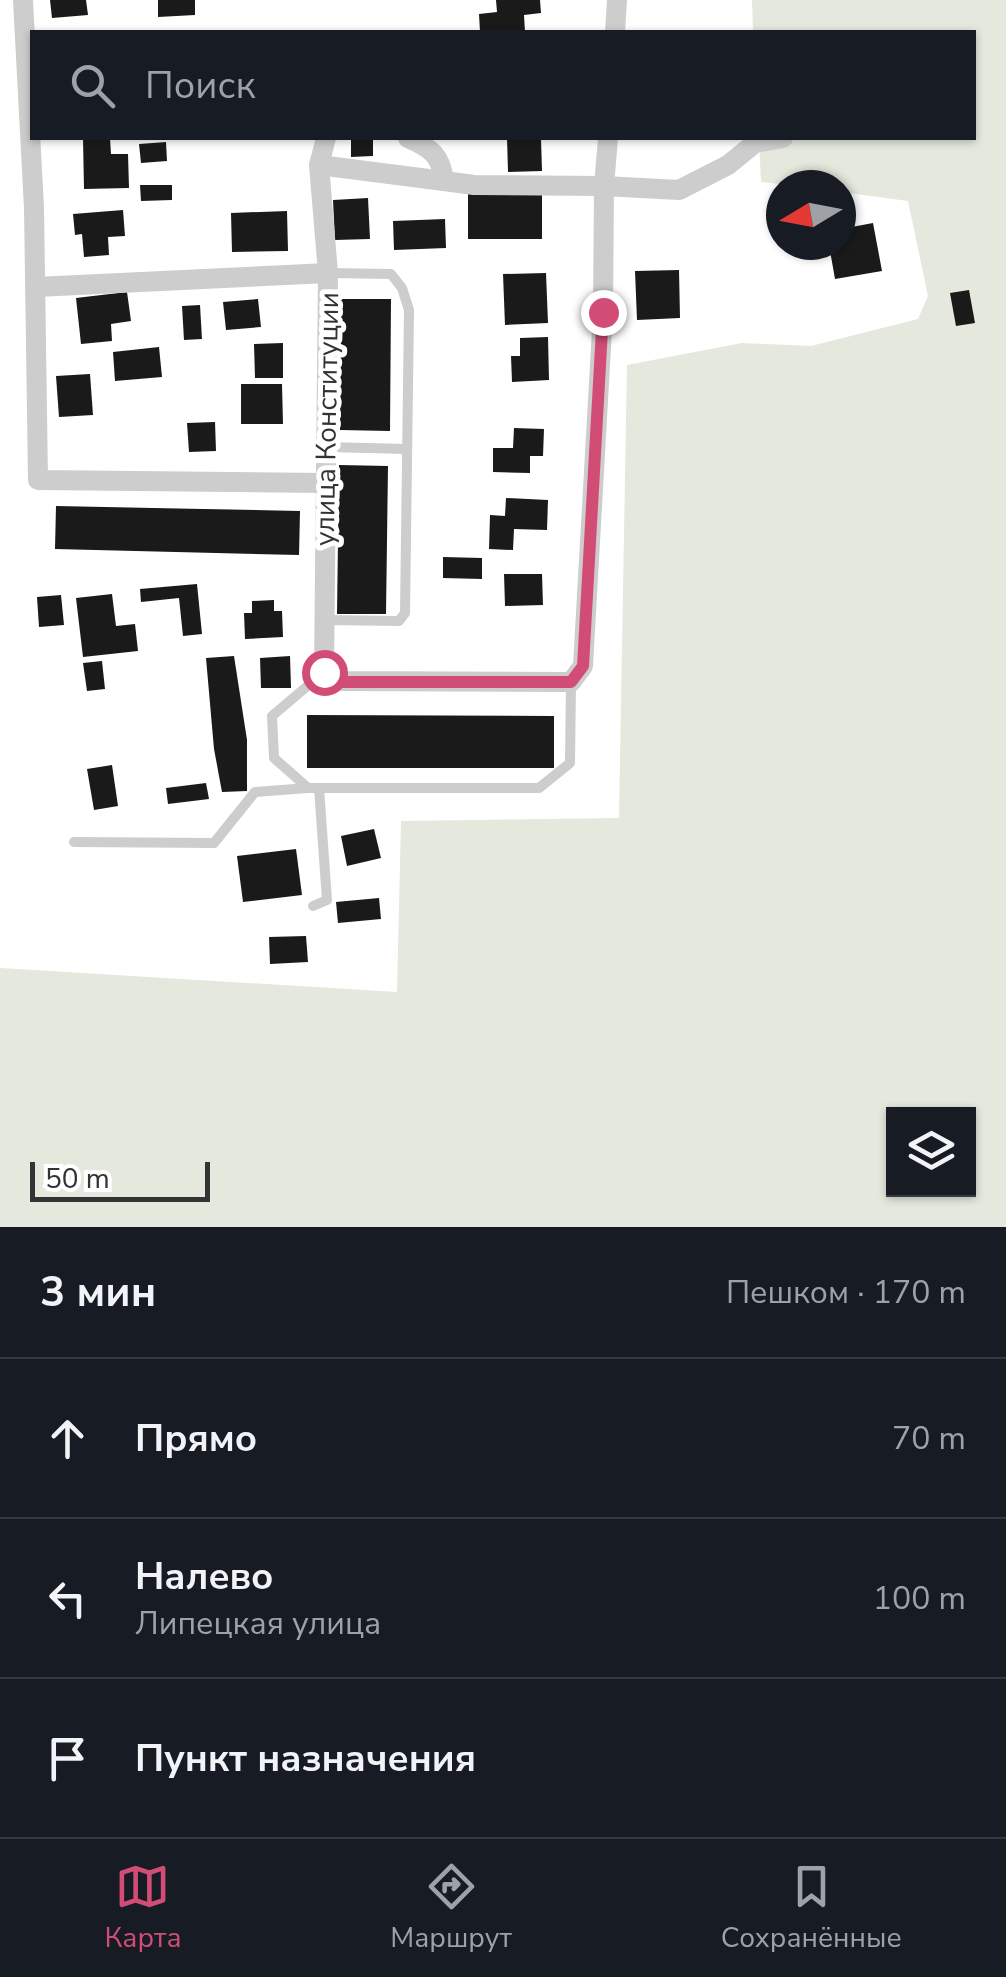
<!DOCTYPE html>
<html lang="ru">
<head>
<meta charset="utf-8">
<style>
  :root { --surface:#171b24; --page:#20242c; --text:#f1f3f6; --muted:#9ea1a6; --line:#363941; --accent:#d24d75 }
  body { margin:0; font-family:"Nunito Sans",sans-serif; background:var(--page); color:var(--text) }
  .controls { position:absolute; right:30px; bottom:30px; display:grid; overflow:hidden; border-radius:0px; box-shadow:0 2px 8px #0004 }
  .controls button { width:90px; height:90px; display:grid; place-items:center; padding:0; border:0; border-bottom:2px solid var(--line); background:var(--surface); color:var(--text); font:50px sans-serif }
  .compass { position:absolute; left:766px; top:170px; width:90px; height:90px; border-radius:50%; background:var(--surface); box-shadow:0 2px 8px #0004; rotate:260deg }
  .scale { position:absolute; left:30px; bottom:25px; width:180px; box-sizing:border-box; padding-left:10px; border:5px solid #333; border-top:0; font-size:28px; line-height:35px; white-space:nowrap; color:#333; -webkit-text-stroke:8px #fff; paint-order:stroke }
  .stop { position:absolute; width:30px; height:30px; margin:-22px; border:8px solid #d24d75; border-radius:50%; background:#fff }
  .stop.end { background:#d24d75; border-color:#fff; box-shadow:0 2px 10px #0008 }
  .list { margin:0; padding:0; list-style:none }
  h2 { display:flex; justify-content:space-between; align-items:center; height:130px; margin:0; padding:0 40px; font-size:42px }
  h2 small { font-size:32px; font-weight:400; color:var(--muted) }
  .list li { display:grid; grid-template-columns:65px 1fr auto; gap:30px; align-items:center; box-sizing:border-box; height:160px; padding:0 40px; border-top:2px solid var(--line) }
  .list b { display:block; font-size:38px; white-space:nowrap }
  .list p { margin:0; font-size:32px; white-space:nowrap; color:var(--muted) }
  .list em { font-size:32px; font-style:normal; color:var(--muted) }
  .icon { flex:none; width:55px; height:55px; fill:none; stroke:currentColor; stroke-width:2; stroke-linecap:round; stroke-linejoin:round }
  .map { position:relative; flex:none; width:1006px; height:1227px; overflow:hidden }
  .search { position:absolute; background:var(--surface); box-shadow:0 2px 8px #0004; left:30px; right:30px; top:30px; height:110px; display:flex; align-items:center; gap:25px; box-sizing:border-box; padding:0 35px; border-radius:0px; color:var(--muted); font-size:38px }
  .sheet { height:610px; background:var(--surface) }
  nav { display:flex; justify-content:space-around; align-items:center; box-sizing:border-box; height:140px; border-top:2px solid var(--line); background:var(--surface); font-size:28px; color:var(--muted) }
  nav a { display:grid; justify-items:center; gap:5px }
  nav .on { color:var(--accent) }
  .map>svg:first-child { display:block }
  .green { fill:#e5e8dd; fill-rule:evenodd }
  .building { fill:#1a1a1a }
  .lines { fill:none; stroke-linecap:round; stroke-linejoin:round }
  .service { stroke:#cdcdcd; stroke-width:10 }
  .minor { stroke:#cdcdcd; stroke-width:20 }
  .route { stroke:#d24d75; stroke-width:12 }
  .labels { text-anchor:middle; stroke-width:10; stroke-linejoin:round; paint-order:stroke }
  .street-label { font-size:28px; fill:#333; stroke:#fff }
</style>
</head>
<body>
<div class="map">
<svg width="1006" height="1227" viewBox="0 0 1006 1227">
  <rect width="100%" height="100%" fill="#fff"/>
  <path class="green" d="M 752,0 L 1006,0 L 1006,1227 L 0,1227 L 0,968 L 397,992 L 401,821 L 619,818 L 627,365 L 742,343 L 811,346 L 918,319 L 928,296 L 908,201 L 841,192 L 841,185 L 787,185 L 761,182 L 759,138 L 974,138 L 974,32 L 753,32 ZM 894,1114 L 968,1114 L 968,1190 L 894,1190 Z"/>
  <g class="building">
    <polygon points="50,0 86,0 88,15 52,18"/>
    <polygon points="158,0 195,0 195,15 158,17"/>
    <polygon points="496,0 540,0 541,13 524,15 525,32 480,32 479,14 497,12"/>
    <polygon points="83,138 110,138 111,154 128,154 129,188 84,189"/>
    <polygon points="351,138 373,138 373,156 351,157"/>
    <polygon points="507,138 541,138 542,171 508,172"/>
    <polygon points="166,142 167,161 141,163 139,144"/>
    <polygon points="140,185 172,185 172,200 141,201"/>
    <rect x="468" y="194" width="74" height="45"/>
    <polygon points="368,198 370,239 335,240 333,200"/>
    <polygon points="123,210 125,236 108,237 109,255 84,257 82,234 75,235 73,214"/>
    <polygon points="287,211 288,251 232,252 231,213"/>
    <polygon points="445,219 446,248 394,250 393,221"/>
    <polygon points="873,223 882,271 835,279 829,245 841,245 841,229"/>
    <polygon points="679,270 680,318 637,320 635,271"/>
    <polygon points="546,273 548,323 505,325 503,274"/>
    <polygon points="969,290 975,323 956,326 950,293"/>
    <polygon points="127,292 131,321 111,324 112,341 81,344 76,298"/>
    <polygon points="258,299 261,327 226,330 223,302"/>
    <polygon points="341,299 391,299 390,431 340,430"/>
    <polygon points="200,305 202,339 184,340 182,306"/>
    <polygon points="548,337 549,380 512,382 511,356 520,356 520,338"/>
    <polygon points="283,343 283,378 255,378 254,344"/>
    <polygon points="159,347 162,377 115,381 113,352"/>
    <polygon points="90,374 93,415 59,417 56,376"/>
    <polygon points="241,384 282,384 283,424 241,424"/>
    <polygon points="215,422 216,451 189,452 187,423"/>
    <polygon points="514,428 544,429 543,456 530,456 530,473 493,472 493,448 513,448"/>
    <polygon points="339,465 388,466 386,614 337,614"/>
    <polygon points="506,498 548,500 547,530 514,529 513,550 489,549 490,515 505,516"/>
    <polygon points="56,506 300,511 299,555 55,549"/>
    <polygon points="443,557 482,558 482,579 443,578"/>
    <polygon points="504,574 542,574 543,605 505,606"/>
    <polygon points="197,584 202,634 183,636 179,598 141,602 140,589"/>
    <polygon points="112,594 116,626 135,624 138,651 83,657 76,598"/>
    <polygon points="61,595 64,625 39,627 37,597"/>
    <polygon points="274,600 274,611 282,611 283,637 245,639 244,613 252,613 252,601"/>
    <polygon points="234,656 247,740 247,791 222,792 214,749 206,658"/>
    <polygon points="290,656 291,688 261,688 260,658"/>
    <polygon points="102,661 105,689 87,691 83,663"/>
    <polygon points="307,715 554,716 554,768 307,768"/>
    <polygon points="112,765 118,806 94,810 87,769"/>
    <polygon points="206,783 209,799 168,804 166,788"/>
    <polygon points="374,829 381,858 347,866 341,836"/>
    <polygon points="296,849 302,895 243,902 237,856"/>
    <polygon points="379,898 381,919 338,923 336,902"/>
    <polygon points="306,936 308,962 270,964 269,937"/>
  </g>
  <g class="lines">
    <g class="service">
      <polyline points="327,447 407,449"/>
      <polyline points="325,620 399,621 405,613 409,310 402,288 391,274 329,273"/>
      <polyline points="324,672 272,716 274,758 308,788 539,788 570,763 571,682"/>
      <polyline points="74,842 214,843 255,792 308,788"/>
      <polyline points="313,906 327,900 319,788"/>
    </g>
    <g class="minor">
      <polyline points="23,0 34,208 38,480 325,483"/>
      <polyline points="615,32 617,0"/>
      <polyline points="326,138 319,165 328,273 324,672 337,681 571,682 583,666 603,312 604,186 608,138"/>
      <path d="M 408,138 C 431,148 441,155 444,181 L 474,185 L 604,186 L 679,190 L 728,165 L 755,143 L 783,138"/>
      <polyline points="319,165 444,181"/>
      <polyline points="36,287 328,273"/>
    </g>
  </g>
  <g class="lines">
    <polyline class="route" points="324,672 337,682 571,682 583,666 603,312"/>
  </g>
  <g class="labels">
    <g class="street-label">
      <text transform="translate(326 419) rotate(-89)" y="10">улица Конституции</text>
    </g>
  </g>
</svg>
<div class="controls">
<button><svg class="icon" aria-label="layers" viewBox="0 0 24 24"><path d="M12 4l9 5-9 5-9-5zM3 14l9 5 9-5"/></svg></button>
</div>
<svg class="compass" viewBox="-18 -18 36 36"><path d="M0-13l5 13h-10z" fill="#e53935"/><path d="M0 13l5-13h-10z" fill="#9ea1a6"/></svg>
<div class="scale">50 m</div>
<div class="stop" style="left:324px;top:672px"></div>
<div class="stop end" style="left:603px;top:312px"></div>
<div class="search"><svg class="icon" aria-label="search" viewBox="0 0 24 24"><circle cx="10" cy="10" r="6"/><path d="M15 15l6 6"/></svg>Поиск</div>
</div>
<section class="sheet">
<h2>3 мин<small>Пешком · 170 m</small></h2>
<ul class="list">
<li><svg class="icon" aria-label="ahead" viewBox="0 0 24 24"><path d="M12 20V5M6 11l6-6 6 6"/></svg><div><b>Прямо</b></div><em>70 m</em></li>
<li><svg class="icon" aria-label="left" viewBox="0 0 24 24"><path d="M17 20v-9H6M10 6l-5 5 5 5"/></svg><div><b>Налево</b><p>Липецкая улица</p></div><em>100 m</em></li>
<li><svg class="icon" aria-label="arrive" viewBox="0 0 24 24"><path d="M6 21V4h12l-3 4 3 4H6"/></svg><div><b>Пункт назначения</b></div></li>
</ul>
</section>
<nav>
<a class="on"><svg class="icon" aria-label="map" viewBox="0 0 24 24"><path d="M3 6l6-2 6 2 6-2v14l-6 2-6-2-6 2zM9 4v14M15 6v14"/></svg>Карта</a>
<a><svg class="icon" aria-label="directions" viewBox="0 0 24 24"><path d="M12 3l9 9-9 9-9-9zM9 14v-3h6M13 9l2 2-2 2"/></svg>Маршрут</a>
<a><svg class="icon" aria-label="saved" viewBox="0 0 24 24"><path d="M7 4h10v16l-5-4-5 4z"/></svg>Сохранённые</a>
</nav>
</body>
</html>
